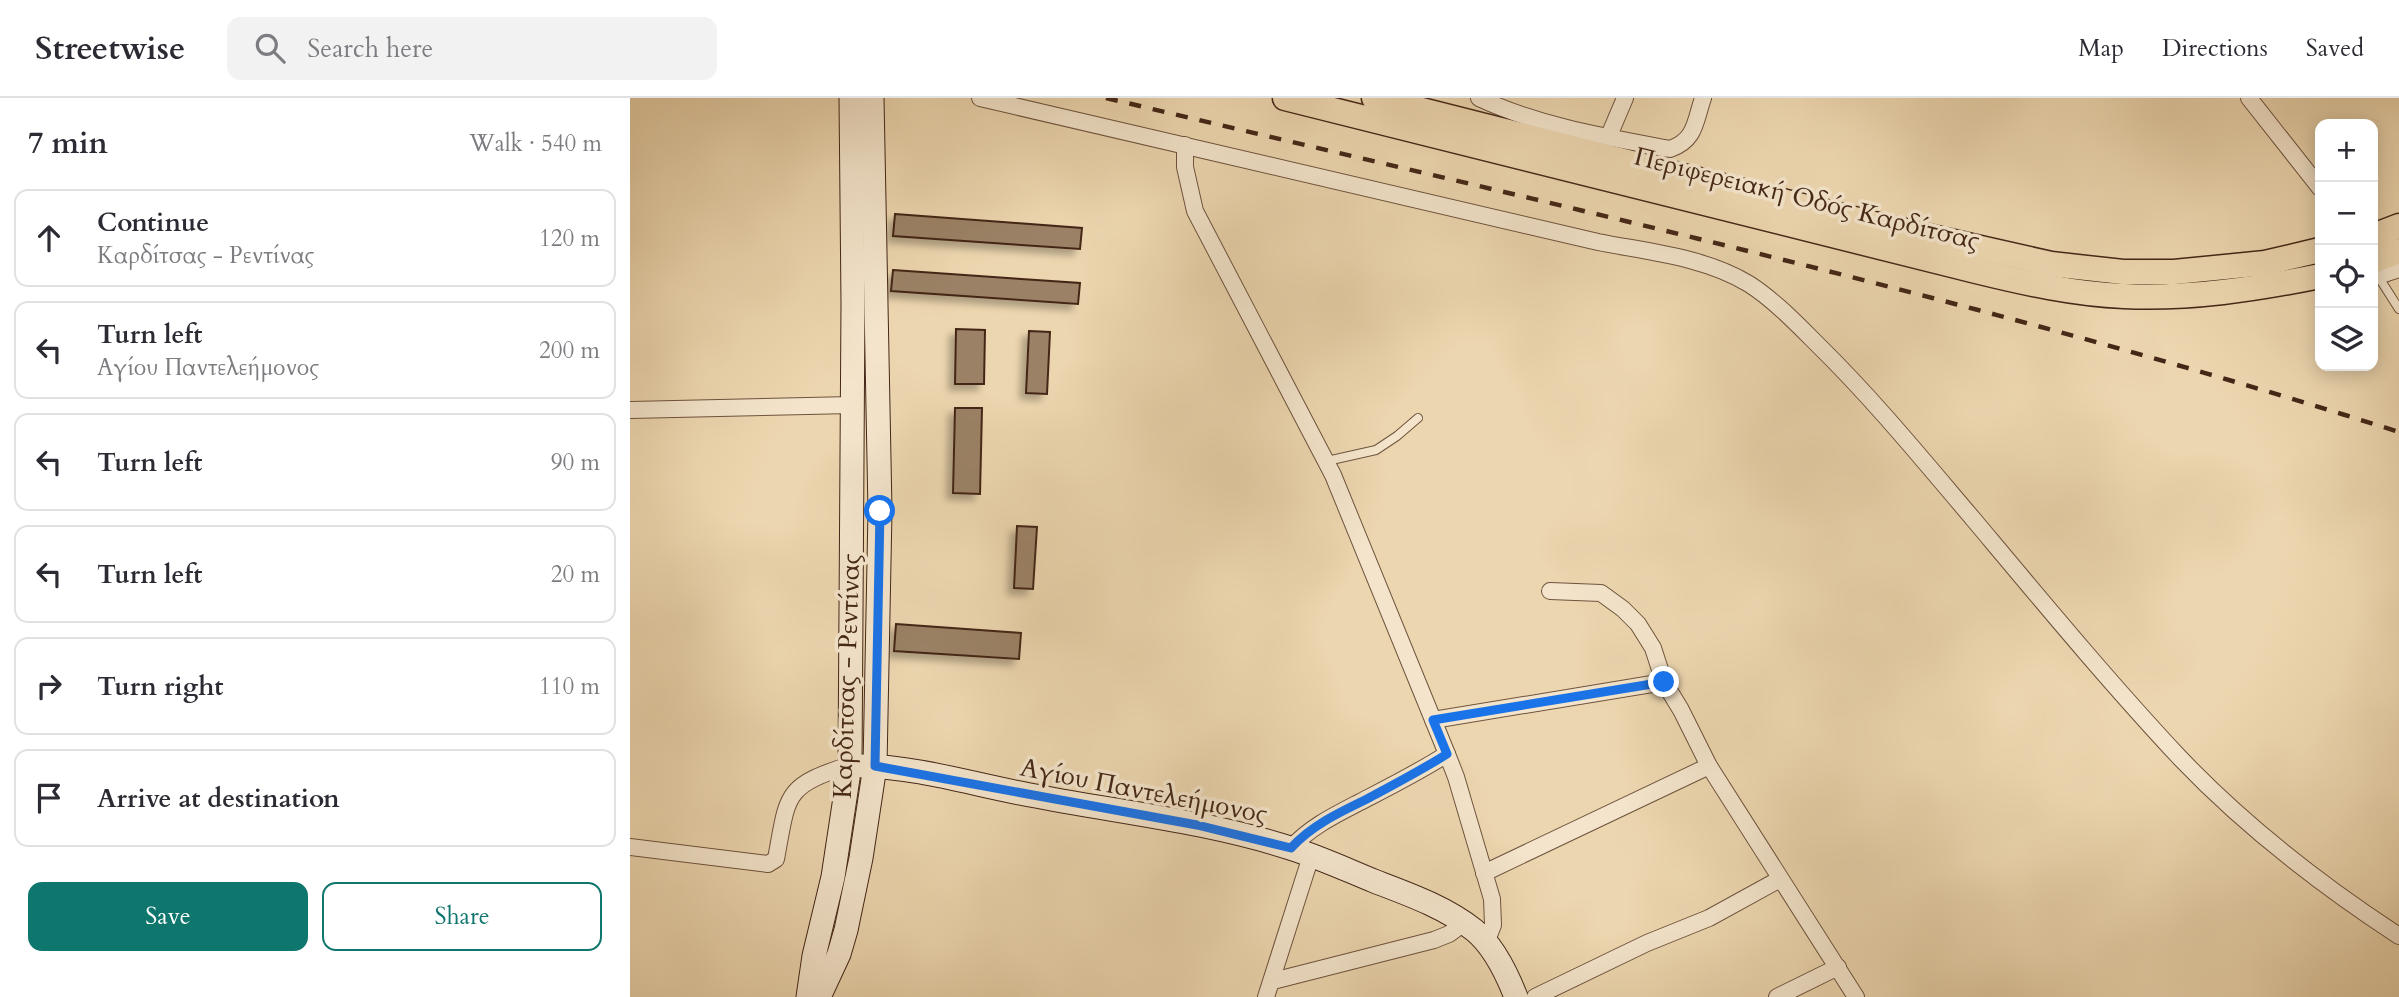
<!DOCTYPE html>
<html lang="en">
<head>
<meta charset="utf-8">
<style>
  :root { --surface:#fff; --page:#f2f2f3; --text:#2b2b33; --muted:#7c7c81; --line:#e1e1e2; --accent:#0f766e }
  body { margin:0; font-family:Cardo,serif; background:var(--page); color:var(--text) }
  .controls { position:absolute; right:21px; top:21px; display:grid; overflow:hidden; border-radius:14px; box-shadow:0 4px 18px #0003 }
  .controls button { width:63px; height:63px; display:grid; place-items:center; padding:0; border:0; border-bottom:2px solid var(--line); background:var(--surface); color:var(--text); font:35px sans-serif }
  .stop { position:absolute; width:21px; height:21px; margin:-16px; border:5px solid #1a73e8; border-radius:50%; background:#fff }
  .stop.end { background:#1a73e8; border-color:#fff; box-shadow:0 2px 7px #0008 }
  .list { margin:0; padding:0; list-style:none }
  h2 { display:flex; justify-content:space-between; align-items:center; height:91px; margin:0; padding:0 28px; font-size:30px }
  h2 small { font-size:23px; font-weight:400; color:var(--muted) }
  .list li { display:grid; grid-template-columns:46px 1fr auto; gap:21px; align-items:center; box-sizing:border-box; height:98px; margin:0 14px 14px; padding:0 14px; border:2px solid var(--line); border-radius:14px }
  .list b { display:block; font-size:26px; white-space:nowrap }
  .list p { margin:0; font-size:23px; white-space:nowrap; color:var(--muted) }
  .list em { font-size:23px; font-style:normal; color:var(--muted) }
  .actions { display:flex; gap:14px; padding:21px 28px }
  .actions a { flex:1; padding:16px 0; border:2px solid var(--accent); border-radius:14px; text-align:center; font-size:24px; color:var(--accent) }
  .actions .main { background:var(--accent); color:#fff }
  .icon { flex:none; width:38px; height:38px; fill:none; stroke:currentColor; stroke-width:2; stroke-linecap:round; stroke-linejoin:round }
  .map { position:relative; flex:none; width:1769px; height:899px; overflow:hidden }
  header { display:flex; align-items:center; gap:42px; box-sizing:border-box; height:98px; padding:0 35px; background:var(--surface); border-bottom:2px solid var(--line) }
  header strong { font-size:33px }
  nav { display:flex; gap:38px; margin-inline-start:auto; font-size:24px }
  .search { width:490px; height:63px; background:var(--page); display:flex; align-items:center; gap:18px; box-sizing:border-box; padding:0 24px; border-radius:14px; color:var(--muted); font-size:26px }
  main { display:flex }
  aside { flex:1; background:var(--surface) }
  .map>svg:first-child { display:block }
  .building { fill:#9b8266; stroke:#442717; stroke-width:2; filter:url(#shadow) }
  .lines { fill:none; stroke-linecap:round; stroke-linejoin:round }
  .lane-casing { stroke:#6e533d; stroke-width:10 }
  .street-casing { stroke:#6e533d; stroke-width:18 }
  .secondary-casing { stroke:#442717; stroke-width:25 }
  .primary-casing { stroke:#442717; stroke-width:27 }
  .lane { stroke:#f3e4cb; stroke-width:8 }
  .street { stroke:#f3e4cb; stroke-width:16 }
  .secondary { stroke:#f3e4cb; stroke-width:23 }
  .primary { stroke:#ecd6af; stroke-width:24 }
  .rail { stroke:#442717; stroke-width:4.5; stroke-dasharray:12 12; stroke-linecap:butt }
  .route { stroke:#1a73e8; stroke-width:9 }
  .labels { text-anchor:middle; stroke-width:7; stroke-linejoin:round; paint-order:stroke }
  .street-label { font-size:26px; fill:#442717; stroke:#f3e4cb }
</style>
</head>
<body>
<header>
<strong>Streetwise</strong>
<div class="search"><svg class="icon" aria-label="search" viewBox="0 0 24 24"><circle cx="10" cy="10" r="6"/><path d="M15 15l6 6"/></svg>Search here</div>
<nav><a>Map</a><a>Directions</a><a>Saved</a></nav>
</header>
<main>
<aside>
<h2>7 min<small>Walk · 540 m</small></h2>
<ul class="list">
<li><svg class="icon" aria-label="ahead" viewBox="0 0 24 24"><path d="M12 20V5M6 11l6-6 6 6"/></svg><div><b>Continue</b><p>Καρδίτσας - Ρεντίνας</p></div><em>120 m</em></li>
<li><svg class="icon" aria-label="left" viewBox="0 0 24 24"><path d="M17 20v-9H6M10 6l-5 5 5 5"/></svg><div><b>Turn left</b><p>Αγίου Παντελεήμονος</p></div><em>200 m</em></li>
<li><svg class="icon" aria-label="left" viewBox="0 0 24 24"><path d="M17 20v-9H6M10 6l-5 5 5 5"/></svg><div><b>Turn left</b></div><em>90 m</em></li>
<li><svg class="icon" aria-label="left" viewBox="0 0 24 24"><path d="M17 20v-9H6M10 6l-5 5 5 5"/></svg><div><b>Turn left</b></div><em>20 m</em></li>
<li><svg class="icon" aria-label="right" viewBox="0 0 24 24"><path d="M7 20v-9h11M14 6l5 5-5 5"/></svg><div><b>Turn right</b></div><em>110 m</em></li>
<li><svg class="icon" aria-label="arrive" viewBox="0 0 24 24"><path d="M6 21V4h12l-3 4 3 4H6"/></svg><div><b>Arrive at destination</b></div></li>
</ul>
<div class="actions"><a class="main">Save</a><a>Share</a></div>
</aside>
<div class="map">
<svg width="1769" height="899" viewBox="0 0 1769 899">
  <defs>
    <filter id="shadow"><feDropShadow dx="-6" dy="6" stdDeviation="3.5" flood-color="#0004"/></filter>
  </defs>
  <rect width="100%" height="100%" fill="#ecd6af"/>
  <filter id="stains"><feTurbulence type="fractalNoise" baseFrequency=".00286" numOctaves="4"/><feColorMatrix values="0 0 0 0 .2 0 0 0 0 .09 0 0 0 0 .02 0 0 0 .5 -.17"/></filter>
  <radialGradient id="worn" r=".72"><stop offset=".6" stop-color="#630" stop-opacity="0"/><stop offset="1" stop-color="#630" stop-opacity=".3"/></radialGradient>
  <g class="building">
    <polygon points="265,116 452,130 450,151 263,138"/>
    <polygon points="263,172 450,185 448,206 261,193"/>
    <polygon points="326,231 355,232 354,286 325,286"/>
    <polygon points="399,233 420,234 417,296 396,295"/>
    <polygon points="325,310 352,310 350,396 323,395"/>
    <polygon points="387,428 407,429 403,491 384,490"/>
    <polygon points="266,526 391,535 389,561 264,553"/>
  </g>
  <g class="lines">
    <g class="lane-casing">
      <g id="lane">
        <polyline points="1748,178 1769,211"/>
        <polyline points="697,363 746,352 767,338 788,320"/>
      </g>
    </g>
    <g class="street-casing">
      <g id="street">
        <path d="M 350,0 L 968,144 C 1018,154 1075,159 1119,186 C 1144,202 1167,226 1188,247 C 1244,302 1293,362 1344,422 C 1411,502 1478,583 1550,660 C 1615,728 1691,787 1769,838"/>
        <path d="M 849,0 C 909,28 975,39 1040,51 C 1066,42 1065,23 1073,0"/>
        <polyline points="1619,0 1690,90"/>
        <polyline points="978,40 995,0"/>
        <polyline points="555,47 555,69 565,113 703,377 817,656 826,679 862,801 863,827 856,845"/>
        <polyline points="1743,168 1748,178 1769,171"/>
        <polyline points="0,312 222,307"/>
        <polyline points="920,493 971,495 993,511 1008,526 1023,550 1034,584 1051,612 1079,668 1226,899"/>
        <polyline points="803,622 1034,584"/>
        <path d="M 0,749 L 138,766 L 146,761 C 158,697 153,688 220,667"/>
        <path d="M 661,750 C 680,729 705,717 730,704 C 759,689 789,674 817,656"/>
        <polyline points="854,775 1079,668"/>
        <polyline points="643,883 804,842 819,836 834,825"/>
        <polyline points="636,899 681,758"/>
        <polyline points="905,899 1017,845 1079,820 1150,781"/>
        <polyline points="1147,899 1208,869"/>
      </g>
    </g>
    <g class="secondary-casing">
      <g id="secondary">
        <path d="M 233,668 C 288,669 345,687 400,697 C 487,714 576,723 660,750 C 689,759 717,772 744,783 C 778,796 815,809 844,832 C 864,848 877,876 886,899"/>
        <polyline points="178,899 184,858 203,779 220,667 223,205 221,0"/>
        <polyline points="189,899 209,856 216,832 231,760 245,668 250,413 242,0"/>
      </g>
    </g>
    <g class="primary-casing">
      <g id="primary">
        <path d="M 655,0 L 1346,173 C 1395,185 1444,196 1494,198 C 1560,201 1626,191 1690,178"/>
        <polyline points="744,0 1244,126 1421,166 1493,174 1544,174 1635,165 1690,152"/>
        <polyline points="1743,138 1769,128"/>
        <polyline points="1743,163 1769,153"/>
      </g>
    </g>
    <use href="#lane" class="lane"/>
    <use href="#street" class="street"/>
    <use href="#secondary" class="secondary"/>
    <use href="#primary" class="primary"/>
    <path class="rail" d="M 476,0 C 909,103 1345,199 1769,334"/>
  </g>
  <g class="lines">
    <path class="route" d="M 250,413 L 245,668 L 567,727 L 661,750 C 681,728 708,715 735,702 C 763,687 790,673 817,656 L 803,622 L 1034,584"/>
  </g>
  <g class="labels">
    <g class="street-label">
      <text transform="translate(1177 100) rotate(14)" y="9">Περιφερειακή Οδός Καρδίτσας</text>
      <text transform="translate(216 578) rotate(-88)" y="9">Καρδίτσας - Ρεντίνας</text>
      <text transform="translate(514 692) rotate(11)" y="9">Αγίου Παντελεήμονος</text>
    </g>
  </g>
  <rect width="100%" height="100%" filter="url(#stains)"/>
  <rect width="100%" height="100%" fill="url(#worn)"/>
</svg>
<div class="controls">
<button>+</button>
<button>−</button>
<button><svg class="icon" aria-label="locate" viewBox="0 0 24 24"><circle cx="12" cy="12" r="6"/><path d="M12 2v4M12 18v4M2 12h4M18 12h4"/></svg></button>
<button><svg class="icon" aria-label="layers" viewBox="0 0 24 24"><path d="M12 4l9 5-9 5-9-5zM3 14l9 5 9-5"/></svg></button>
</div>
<div class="stop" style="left:250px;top:413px"></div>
<div class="stop end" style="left:1034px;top:584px"></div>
</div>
</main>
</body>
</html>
